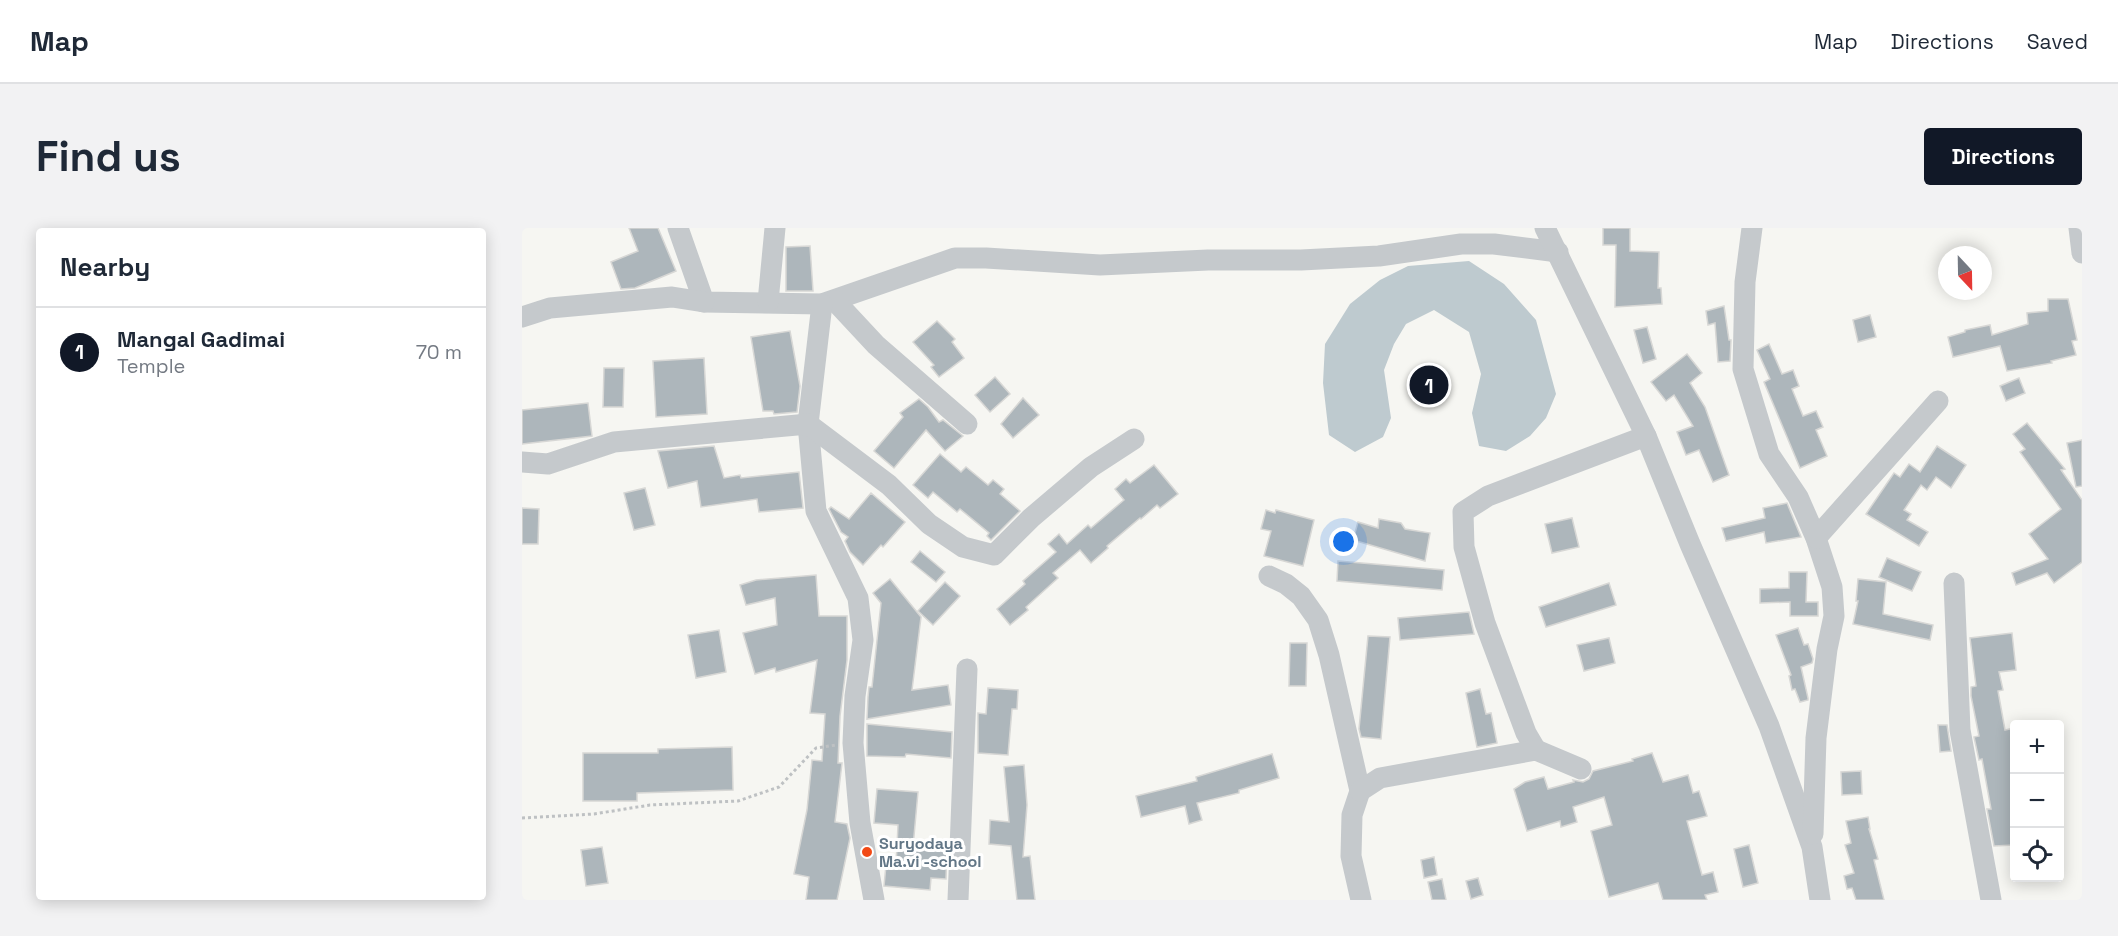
<!DOCTYPE html>
<html lang="en">
<head>
<meta charset="utf-8">
<style>
  :root { --surface:#fff; --page:#f2f2f3; --text:#1f2937; --muted:#747a83; --line:#e0e1e3; --accent:#111827 }
  body { margin:0; font-family:"Space Grotesk",sans-serif; background:var(--page); color:var(--text) }
  .controls { position:absolute; right:18px; bottom:18px; display:grid; overflow:hidden; border-radius:6px; box-shadow:0 3px 15px #0003 }
  .controls button { width:54px; height:54px; display:grid; place-items:center; padding:0; border:0; border-bottom:2px solid var(--line); background:var(--surface); color:var(--text); font:30px sans-serif }
  .compass { position:absolute; left:1416px; top:18px; width:54px; height:54px; border-radius:50%; background:var(--surface); box-shadow:0 3px 15px #0003; rotate:158deg }
  .you { position:absolute; left:822px; top:314px; width:21px; height:21px; margin:-15px; border:4px solid #fff; border-radius:50%; background:#1a73e8; box-shadow:0 0 0 9px #1a73e833 }
  .badge { display:grid; place-items:center; width:39px; height:39px; border-radius:50%; background:var(--accent); color:#fff; font-size:20px; font-weight:700 }
  .pin { position:absolute; translate:-50% -50%; border:3px solid #fff; box-shadow:0 2px 6px #0006 }
  .list { margin:0; padding:0; list-style:none }
  h2 { display:flex; justify-content:space-between; align-items:center; height:78px; margin:0; padding:0 24px; font-size:26px }
  h2 small { font-size:20px; font-weight:400; color:var(--muted) }
  .list li { display:grid; grid-template-columns:39px 1fr auto; gap:18px; align-items:center; box-sizing:border-box; height:90px; padding:0 24px; border-top:2px solid var(--line) }
  .list b { display:block; font-size:22px; white-space:nowrap }
  .list p { margin:0; font-size:20px; white-space:nowrap; color:var(--muted) }
  .list em { font-size:20px; font-style:normal; color:var(--muted) }
  .icon { flex:none; width:33px; height:33px; fill:none; stroke:currentColor; stroke-width:2; stroke-linecap:round; stroke-linejoin:round }
  .map { position:relative; flex:none; width:1560px; height:672px; overflow:hidden; border-radius:6px }
  header { display:flex; align-items:center; gap:36px; box-sizing:border-box; height:84px; padding:0 30px; background:var(--surface); border-bottom:2px solid var(--line) }
  header strong { font-size:28px }
  nav { display:flex; gap:33px; margin-inline-start:auto; font-size:21px }
  .intro { display:flex; align-items:center; justify-content:space-between; box-sizing:border-box; height:144px; padding:0 36px }
  h1 { margin:0; font-size:42px }
  .button { padding:15px 27px; border-radius:6px; background:var(--accent); color:#fff; font-size:21px; font-weight:700 }
  main { display:flex; gap:36px; padding:0 36px }
  aside { flex:1; background:var(--surface); border-radius:6px; box-shadow:0 3px 15px #0003 }
  .map>svg:first-child { display:block }
  .water { fill:#becacf }
  .building { fill:#adb6bb; stroke:#d7d7d5; stroke-width:1.5 }
  .lines { fill:none; stroke-linecap:round; stroke-linejoin:round }
  .path { stroke:#bec1c3; stroke-width:3; stroke-dasharray:3 3; stroke-linecap:butt }
  .minor { stroke:#c5c9cc; stroke-width:21 }
  .poi-dot { fill:#f24a16; stroke:#fff; stroke-width:2 }
  .labels { text-anchor:middle; stroke-width:6; stroke-linejoin:round; paint-order:stroke }
  .poi-label { font-size:16px; font-weight:bold; fill:#627686; stroke:#fff; text-anchor:start }
</style>
</head>
<body>
<header>
<strong>Map</strong>
<nav><a>Map</a><a>Directions</a><a>Saved</a></nav>
</header>
<div class="intro"><h1>Find us</h1><a class="button">Directions</a></div>
<main>
<aside>
<h2>Nearby<small></small></h2>
<ul class="list">
<li><span class="badge">1</span><div><b>Mangal Gadimai</b><p>Temple</p></div><em>70 m</em></li>
</ul>
</aside>
<div class="map">
<svg width="1560" height="672" viewBox="0 0 1560 672">
  <rect width="100%" height="100%" fill="#f6f6f2"/>
  <polygon class="water" points="947,33 982,56 1014,92 1034,166 1024,190 1008,208 984,223 957,218 950,185 959,146 947,104 912,82 884,96 872,116 862,142 869,190 861,209 833,224 807,207 801,155 803,116 828,76 858,52 886,38"/>
  <g class="building">
    <polygon points="107,0 136,0 154,43 113,60 99,61 89,34 116,23"/>
    <polygon points="1081,0 1108,0 1108,23 1137,24 1136,60 1139,60 1140,76 1093,79 1094,17 1081,17"/>
    <polygon points="288,18 291,63 264,63 264,19"/>
    <polygon points="1526,71 1546,71 1555,112 1550,113 1554,127 1529,133 1530,135 1485,143 1478,118 1431,129 1426,109 1443,104 1443,102 1468,97 1470,107 1506,96 1505,85 1526,83"/>
    <polygon points="1202,78 1207,112 1209,112 1208,133 1196,134 1193,95 1186,97 1184,83"/>
    <polygon points="1348,87 1354,109 1336,114 1331,92"/>
    <polygon points="415,93 433,111 430,114 442,130 417,149 409,139 412,137 391,114"/>
    <polygon points="1125,99 1134,131 1121,135 1112,102"/>
    <polygon points="268,103 278,158 275,184 252,186 251,183 241,183 229,109"/>
    <polygon points="1247,116 1260,146 1271,142 1277,158 1270,161 1281,188 1294,183 1301,199 1294,202 1305,228 1278,240 1242,154 1248,151 1235,122"/>
    <polygon points="1165,126 1180,145 1168,155 1183,179 1207,247 1191,254 1177,222 1164,227 1155,204 1171,198 1152,167 1144,173 1129,154"/>
    <polygon points="182,130 185,186 134,189 131,133"/>
    <polygon points="82,140 102,140 101,179 81,179"/>
    <polygon points="473,149 488,166 468,184 453,167"/>
    <polygon points="1497,150 1503,165 1484,173 1478,158"/>
    <polygon points="501,170 517,187 491,210 479,196"/>
    <polygon points="397,171 406,179 417,194 421,192 441,208 423,223 404,202 372,240 352,223 381,189 378,185"/>
    <polygon points="66,175 70,208 0,216 0,182"/>
    <polygon points="1505,195 1543,241 1539,242 1560,272 1560,334 1532,355 1525,345 1494,357 1490,345 1526,331 1507,306 1539,281 1498,224 1503,221 1491,206"/>
    <polygon points="1560,212 1560,258 1554,259 1545,215"/>
    <polygon points="192,218 202,250 218,247 219,250 277,244 281,280 237,284 235,271 179,279 175,253 146,260 136,223"/>
    <polygon points="1415,218 1444,237 1429,260 1414,249 1405,262 1399,257 1382,282 1389,286 1385,292 1406,304 1397,318 1344,286 1372,245 1378,249 1387,236 1398,244"/>
    <polygon points="418,226 439,244 444,239 466,257 471,252 482,261 478,266 498,283 469,312 465,308 467,305 438,281 435,284 411,264 406,270 391,257"/>
    <polygon points="632,237 656,266 638,280 635,277 619,291 618,290 585,318 586,320 569,335 558,322 531,345 536,350 504,379 506,382 488,397 475,381 503,356 501,353 534,324 526,316 537,306 545,316 566,297 569,300 602,272 593,261 604,251 608,255"/>
    <polygon points="123,260 133,297 112,302 102,265"/>
    <polygon points="349,265 383,294 361,319 359,317 341,337 328,324 323,313 326,309 319,304 307,281 309,279 327,291"/>
    <polygon points="1265,275 1279,309 1244,315 1242,304 1204,313 1200,300 1243,290 1241,280"/>
    <polygon points="0,280 17,281 16,316 0,316"/>
    <polygon points="744,282 753,285 754,282 792,292 781,338 742,328 749,303 739,301"/>
    <polygon points="1050,290 1057,319 1030,325 1023,296"/>
    <polygon points="857,291 879,295 883,301 908,305 903,333 831,312 836,294 856,300"/>
    <polygon points="398,323 423,344 414,354 389,334"/>
    <polygon points="1365,330 1399,344 1390,363 1357,349"/>
    <polygon points="816,333 922,342 920,362 815,353"/>
    <polygon points="1267,344 1285,344 1284,374 1296,374 1296,388 1268,388 1268,374 1238,375 1238,361 1267,360"/>
    <polygon points="294,347 297,388 325,388 325,432 318,488 316,535 320,535 313,594 325,596 328,610 315,672 284,672 287,649 272,646 285,582 290,532 300,533 303,486 288,485 295,432 254,444 253,440 233,446 221,405 255,397 253,370 224,377 218,357 234,352"/>
    <polygon points="368,351 399,389 390,462 426,457 429,477 345,491 346,469 347,459 350,459 359,375 351,365"/>
    <polygon points="1336,351 1364,354 1361,386 1411,397 1408,412 1331,396 1336,373 1334,373"/>
    <polygon points="423,354 438,368 411,397 396,383"/>
    <polygon points="1087,355 1094,377 1024,399 1017,379"/>
    <polygon points="947,384 952,406 878,412 876,390"/>
    <polygon points="1276,400 1282,417 1286,416 1291,431 1290,435 1279,439 1286,470 1286,472 1278,474 1273,461 1270,462 1267,448 1269,447 1254,407"/>
    <polygon points="197,402 204,444 174,450 166,407"/>
    <polygon points="1490,405 1494,442 1477,444 1481,462 1476,463 1483,502 1492,500 1492,617 1472,618 1465,581 1469,581 1460,531 1457,532 1452,509 1457,508 1449,468 1449,459 1454,458 1448,410"/>
    <polygon points="846,408 868,409 859,511 839,509 837,501"/>
    <polygon points="1087,410 1093,435 1062,443 1055,417"/>
    <polygon points="768,415 785,415 784,458 767,458"/>
    <polygon points="466,460 496,462 495,481 490,481 486,527 456,525 456,485 464,486"/>
    <polygon points="958,461 964,486 969,485 975,515 955,519 944,465"/>
    <polygon points="345,496 430,504 429,530 384,526 383,529 345,528"/>
    <polygon points="1416,497 1425,497 1429,523 1418,524"/>
    <polygon points="210,519 211,562 115,565 115,573 61,573 61,525 136,525 136,521"/>
    <polygon points="1130,525 1141,554 1166,547 1171,565 1177,563 1185,588 1165,593 1180,647 1191,644 1196,664 1183,667 1185,672 1141,672 1136,655 1087,669 1069,603 1090,597 1082,569 1051,579 1055,594 1039,599 1038,593 1005,603 992,561 1003,554 1022,549 1026,561 1052,554 1051,552 1061,554 1067,551 1071,543 1111,533 1110,531"/>
    <polygon points="750,526 757,550 717,562 717,565 675,575 680,592 667,596 663,578 619,589 614,568 675,553 674,549"/>
    <polygon points="502,537 505,577 501,629 508,628 513,672 495,672 489,618 467,616 468,592 487,594 482,539"/>
    <polygon points="1339,543 1340,566 1320,567 1319,544"/>
    <polygon points="355,561 396,564 391,619 425,620 424,651 409,650 408,662 362,658 364,637 374,638 376,597 352,595"/>
    <polygon points="1346,589 1348,601 1347,601 1356,631 1352,632 1362,672 1334,672 1330,660 1325,661 1322,648 1332,645 1323,617 1329,615 1324,593"/>
    <polygon points="1227,617 1236,655 1221,659 1212,621"/>
    <polygon points="80,619 86,655 64,658 59,622"/>
    <polygon points="912,629 915,647 902,650 899,632"/>
    <polygon points="956,650 961,667 949,671 944,653"/>
    <polygon points="920,651 924,672 910,672 906,654"/>
  </g>
  <g class="lines">
    <polyline class="path" points="0,590 72,586 128,577 216,573 257,559 294,520 314,517"/>
    <g class="minor">
      <polyline points="156,0 182,74 300,76 433,30 464,30 578,37 686,32 779,32 857,28 939,16 972,16 1036,24"/>
      <polyline points="1023,0 1124,208 1168,316 1247,498 1290,619 1298,672"/>
      <polyline points="1230,0 1223,54 1221,141 1247,226 1276,269 1294,310 1310,359 1312,388 1305,421 1294,510 1291,606"/>
      <polyline points="1557,0 1560,25"/>
      <polyline points="313,73 354,117 445,196"/>
      <polyline points="246,74 253,0"/>
      <polyline points="300,76 286,196 294,283 336,370 341,412 333,468 331,515 338,595 352,672"/>
      <polyline points="0,89 28,80 150,69 182,74"/>
      <polyline points="0,234 26,236 92,214 286,196 367,257 407,296 441,319 472,327 509,290 569,239 612,211"/>
      <polyline points="1294,310 1416,173"/>
      <polyline points="747,348 764,356 779,368 796,392 807,427 838,563 830,587 829,628 839,672"/>
      <polyline points="1432,355 1438,502 1469,672"/>
      <polyline points="1014,522 1004,505 963,395 942,319 941,284 966,268 1124,208"/>
      <polyline points="838,563 858,550 1014,522 1059,541"/>
      <polyline points="436,672 445,441"/>
    </g>
  </g>
  <circle class="poi-dot" cx="345" cy="624" r="6"/>
  <g class="labels">
    <g class="poi-label">
      <text x="357" y="621">Suryodaya<tspan x="357" dy="18">Ma.vi -school</tspan></text>
    </g>
  </g>
</svg>
<div class="controls">
<button>+</button>
<button>−</button>
<button><svg class="icon" aria-label="locate" viewBox="0 0 24 24"><circle cx="12" cy="12" r="6"/><path d="M12 2v4M12 18v4M2 12h4M18 12h4"/></svg></button>
</div>
<svg class="compass" viewBox="-18 -18 36 36"><path d="M0-13l5 13h-10z" fill="#e53935"/><path d="M0 13l5-13h-10z" fill="#747a83"/></svg>
<div class="you"></div>
<div class="pin badge" style="left:907px;top:157px">1</div>
</div>
</main>
</body>
</html>
